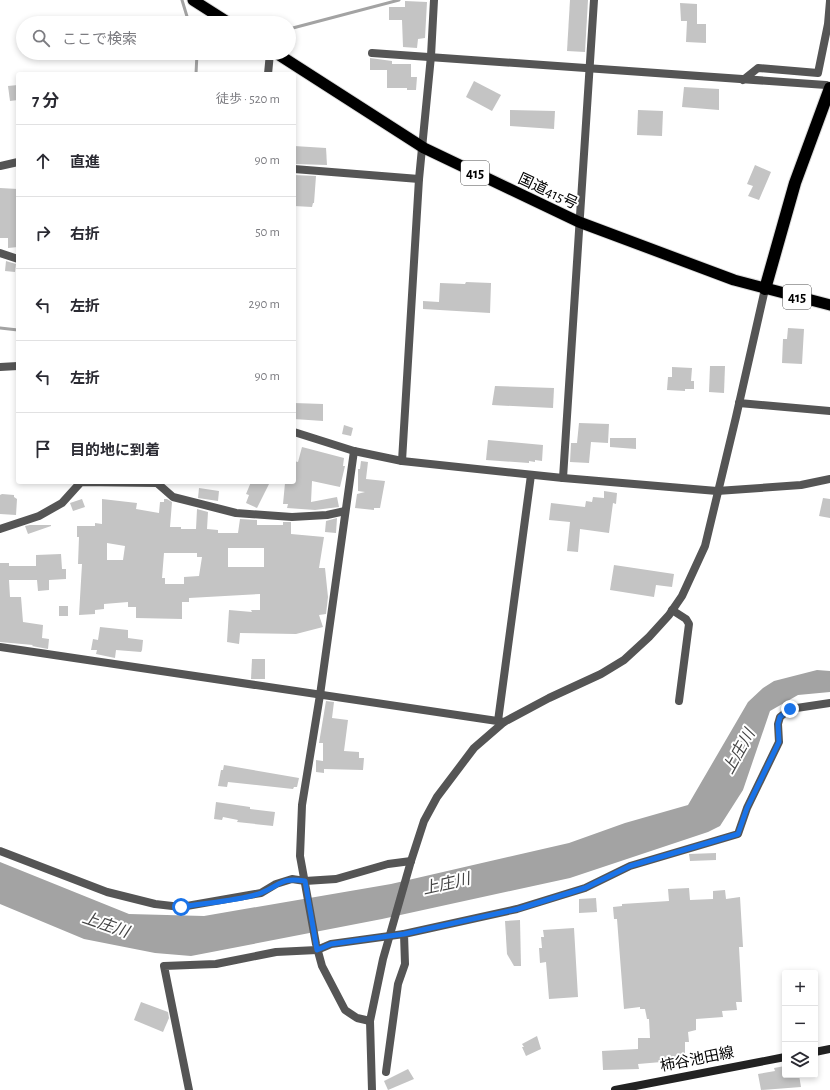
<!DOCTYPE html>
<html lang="ja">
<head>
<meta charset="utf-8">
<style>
  :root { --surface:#fff; --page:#f2f2f3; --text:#2b2b33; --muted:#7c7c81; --line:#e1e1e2 }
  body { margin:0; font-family:"Alegreya Sans","Noto Sans JP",sans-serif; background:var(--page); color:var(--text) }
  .controls { position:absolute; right:12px; bottom:12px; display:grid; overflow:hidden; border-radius:4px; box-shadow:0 2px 6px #0003 }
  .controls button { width:36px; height:36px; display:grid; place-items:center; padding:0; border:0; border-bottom:1px solid var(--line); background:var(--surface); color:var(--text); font:20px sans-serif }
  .stop { position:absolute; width:12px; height:12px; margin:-9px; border:3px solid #1a73e8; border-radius:50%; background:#fff }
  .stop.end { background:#1a73e8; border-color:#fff; box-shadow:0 1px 4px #0008 }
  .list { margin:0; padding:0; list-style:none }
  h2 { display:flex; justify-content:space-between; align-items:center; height:52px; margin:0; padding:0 16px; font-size:17px }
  h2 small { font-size:13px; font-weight:400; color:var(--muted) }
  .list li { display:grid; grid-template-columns:26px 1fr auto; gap:12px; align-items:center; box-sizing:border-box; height:72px; padding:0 16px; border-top:1px solid var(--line) }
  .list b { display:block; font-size:15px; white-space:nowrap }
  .list em { font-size:13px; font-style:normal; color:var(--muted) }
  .icon { flex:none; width:22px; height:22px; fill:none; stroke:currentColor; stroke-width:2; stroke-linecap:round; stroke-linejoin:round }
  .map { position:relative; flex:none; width:830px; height:1090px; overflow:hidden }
  .search { position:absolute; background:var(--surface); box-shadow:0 2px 6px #0003; left:16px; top:16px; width:280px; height:44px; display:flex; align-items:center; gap:10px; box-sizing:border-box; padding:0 14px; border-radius:22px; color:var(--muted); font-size:15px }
  .panel { position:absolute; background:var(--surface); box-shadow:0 2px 6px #0003; left:16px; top:72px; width:280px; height:412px; border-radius:4px }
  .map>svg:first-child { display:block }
  .water { fill:#a3a3a3 }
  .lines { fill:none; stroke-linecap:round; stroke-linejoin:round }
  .stream { stroke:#a3a3a3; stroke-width:3 }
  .building { fill:#c4c4c4; fill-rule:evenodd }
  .trunk-casing { stroke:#dbdbdb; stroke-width:13 }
  .motorway-casing { stroke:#dbdbdb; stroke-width:14 }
  .minor { stroke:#555; stroke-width:8 }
  .tertiary { stroke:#555; stroke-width:8 }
  .secondary { stroke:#222; stroke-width:8 }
  .trunk { stroke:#000; stroke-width:11 }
  .motorway { stroke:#000; stroke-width:12 }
  .route { stroke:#1a73e8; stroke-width:5 }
  .labels { text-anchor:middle; stroke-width:4; stroke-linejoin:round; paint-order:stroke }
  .shield { fill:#fff; stroke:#4c4c4c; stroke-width:1 }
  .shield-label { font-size:14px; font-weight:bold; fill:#000 }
  .street-label { font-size:15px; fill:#000; stroke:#fff }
  .water-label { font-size:16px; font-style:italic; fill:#444; stroke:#fff }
</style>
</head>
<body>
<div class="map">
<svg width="830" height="1090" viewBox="0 0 830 1090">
  <rect width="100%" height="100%" fill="#fff"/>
  <polygon class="water" points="817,670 830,671 830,692 798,695 770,711 743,790 720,826 708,832 570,878 382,919 191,956 155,953 84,939 0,904 0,862 129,914 204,916 391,884 569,843 625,823 688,805 748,702 763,688 774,681"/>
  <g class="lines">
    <g class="stream">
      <polyline points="182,0 189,23"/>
      <polyline points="289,29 399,0"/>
      <polyline points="196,74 197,53"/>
      <polyline points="0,328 18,330"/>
    </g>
  </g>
  <g class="building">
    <polygon points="570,0 588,0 585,52 567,51"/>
    <polygon points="405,1 427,2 425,38 418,39 417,48 403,47 402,20 389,20 389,7 405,7"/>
    <polygon points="680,3 697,4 697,24 706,24 706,43 686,42 687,21 681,21"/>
    <polygon points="370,58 392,61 392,64 411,64 411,77 417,77 416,90 407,90 407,88 387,88 387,70 370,70"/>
    <polygon points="474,81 501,95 492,111 466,97"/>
    <polygon points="18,85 18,100 10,101 8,86"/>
    <polygon points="684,87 719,89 719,110 682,107"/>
    <polygon points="510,110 555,111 554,129 510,126"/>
    <polygon points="638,110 663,111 662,136 637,135"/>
    <polygon points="294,146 326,148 327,165 294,164"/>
    <polygon points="755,165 771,172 759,200 748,196 753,186 747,184"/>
    <polygon points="294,175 316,176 314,203 313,203 312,207 294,206"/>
    <polygon points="0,188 18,189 18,247 8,248 8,238 0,238"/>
    <polygon points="6,261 16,264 15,272 5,271"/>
    <polygon points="466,282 491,283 490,313 423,309 423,301 439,302 440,283 465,284"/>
    <polygon points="788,328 804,329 802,364 782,363 783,339 787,339"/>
    <polygon points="710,366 725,366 724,393 709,392"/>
    <polygon points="672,367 692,368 691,381 694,381 694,389 685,389 685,391 667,390 668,377 672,377"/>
    <polygon points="495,386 554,388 553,408 492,405"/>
    <polygon points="294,403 323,404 323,421 294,419"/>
    <polygon points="579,423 609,424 608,443 591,442 589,463 570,462 571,443 577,443"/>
    <polygon points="344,425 353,428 351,436 342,434"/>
    <polygon points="610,438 636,438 636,449 610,447"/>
    <polygon points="488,440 543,445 542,461 535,460 535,462 529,461 529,463 486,460"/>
    <polygon points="302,447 344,458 343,466 345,466 340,487 312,481 311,502 337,497 339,507 315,510 287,508 288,504 283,504 285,483 294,483 294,461 298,462"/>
    <polygon points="361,461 368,462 366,479 385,481 380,508 374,508 374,510 355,508 357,494 365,492 358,491 358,469 360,469"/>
    <polygon points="251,482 270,482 257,508 246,503 249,495 246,494"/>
    <polygon points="199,488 219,491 218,501 198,498"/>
    <polygon points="604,491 617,493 616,504 613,503 609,533 580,529 578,552 567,551 570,522 549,520 551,503 585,507 586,501 592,502 593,497 604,498"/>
    <polygon points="2,494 14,495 14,497 17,499 16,515 0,514 0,495"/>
    <polygon points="823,498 830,499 830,518 819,516"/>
    <polygon points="82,499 85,507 73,511 70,503"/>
    <path d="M 102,499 L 137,503 L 136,509 L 159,513 L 160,502 L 164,502 L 164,499 L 167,499 L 172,502 L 170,527 L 181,527 L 181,529 L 196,529 L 197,509 L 208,512 L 207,529 L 218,530 L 218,533 L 238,533 L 240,519 L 257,520 L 257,525 L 283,525 L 283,522 L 291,522 L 291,534 L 324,537 L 319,568 L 325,568 L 328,597 L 326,614 L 319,615 L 323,627 L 296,634 L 240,633 L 239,644 L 227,642 L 229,610 L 252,612 L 251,610 L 260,610 L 260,594 L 189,598 L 189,602 L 182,602 L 182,619 L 136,618 L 136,607 L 128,607 L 128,602 L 104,604 L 104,609 L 95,610 L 95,614 L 79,615 L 82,564 L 78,564 L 79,537 L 77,537 L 77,526 L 95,526 L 95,523 L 102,524 ZM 107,543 L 125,546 L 123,560 L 107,560 ZM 228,548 L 264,548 L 264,567 L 228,567 ZM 164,553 L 197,553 L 197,557 L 202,557 L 199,576 L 184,577 L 184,584 L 165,584 L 165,578 L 162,578 Z"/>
    <polygon points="337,518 336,533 325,532 326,521"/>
    <polygon points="30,525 51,525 51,526 28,534 25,526"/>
    <polygon points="61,554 62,569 66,569 66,579 49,580 49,590 38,591 37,580 9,580 10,597 21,597 23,622 43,625 42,638 49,639 48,649 32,646 33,645 0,642 0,563 9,563 9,566 36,566 36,555"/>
    <polygon points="614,565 674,574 672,587 656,585 654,597 610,590"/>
    <rect x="59" y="606" width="9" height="10"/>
    <polygon points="100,627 128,630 128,638 143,640 142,650 141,652 116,650 115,658 96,654 97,650 91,650 93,639 98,640"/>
    <polygon points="252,659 265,659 265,679 251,679"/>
    <polygon points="326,701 334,702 332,718 348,720 344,751 359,752 359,758 364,758 363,770 324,769 324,773 316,772 316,760 323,761 323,743 319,743"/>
    <polygon points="224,765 299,778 297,787 294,787 293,789 228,782 227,787 218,786 221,770 223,770"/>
    <polygon points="216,802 250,807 250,809 275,812 273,826 237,822 238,820 223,817 222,820 214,819"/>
    <polygon points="716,853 716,860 690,861 689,854"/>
    <polygon points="689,888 690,900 713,899 713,891 725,890 726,899 740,897 743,947 739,947 742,1002 736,1002 737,1010 722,1011 723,1017 696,1019 696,1030 688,1032 689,1042 685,1042 685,1060 638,1064 639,1069 603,1070 602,1051 638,1049 638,1038 650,1038 649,1019 647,1019 645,1009 640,1009 640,1007 624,1009 617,919 614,919 613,907 622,906 622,904 669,901 668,889"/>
    <polygon points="596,898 597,912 579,913 579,899"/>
    <polygon points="520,920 521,966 514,966 507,954 505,921"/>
    <polygon points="574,928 578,997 549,999 546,962 540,963 539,948 542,948 541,937 544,937 543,930"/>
    <polygon points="141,1002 168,1012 169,1018 163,1032 134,1020"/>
    <polygon points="537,1036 541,1049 526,1056 522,1047 524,1047 522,1044"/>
    <polygon points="785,1066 785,1075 799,1075 801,1087 761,1090 758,1074 775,1071 774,1068"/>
    <polygon points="408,1069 414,1079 388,1090 384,1081"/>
  </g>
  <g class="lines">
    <g class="trunk-casing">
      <g id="trunk">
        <polyline points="193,0 229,23"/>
        <polyline points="276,53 424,148 579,222 734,280 830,305"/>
      </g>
    </g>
    <g class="motorway-casing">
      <polyline id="motorway" points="765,289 795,183 830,88"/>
    </g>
    <g class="minor">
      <polyline points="372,53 826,85"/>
      <polyline points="268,74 270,53"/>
      <polyline points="743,80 758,68 818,73 828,24 830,1"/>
      <polyline points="0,166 18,162"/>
      <polyline points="294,169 419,179"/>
      <polyline points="739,403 830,411"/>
      <polyline points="354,451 320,695 302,805 300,856 316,944 322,966 345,1010 357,1018 370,1021"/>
      <polyline points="402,461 419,179 431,56 434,0"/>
      <polyline points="563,478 594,0"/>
      <polyline points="0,529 39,516 62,503 81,482 157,483 173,497 236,513 292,517 327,515 345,511"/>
      <polyline points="672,610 686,619 689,624 679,701"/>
      <polyline points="0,647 504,722"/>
      <polyline points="498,721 531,475"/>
      <polyline points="0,851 107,892 155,904 181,907 261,893 276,884 292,879 305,881 336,879 388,864 411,861"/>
      <polyline points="386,1072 398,984 405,964 404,934 517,909 585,888 630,866 738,834 747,808 779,742 778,724 780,717 790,709 830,703"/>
      <polyline points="189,1090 164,966 216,964 276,952 317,950 331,944 404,934"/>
    </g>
    <g class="tertiary">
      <polyline points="0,253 18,259"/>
      <polyline points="0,367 18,366"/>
      <polyline points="294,432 354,451 402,461 563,478 717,491 801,485 830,479"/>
      <polyline points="372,1090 370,1021 383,959 411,861 424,821 437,797 474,748 504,722 549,698 601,674 624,660 649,637 669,615 682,596 705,546 736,417 765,289"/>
    </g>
    <g class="secondary">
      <polyline points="815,1052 830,1049"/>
      <polyline points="615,1090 785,1057"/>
    </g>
    <use href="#trunk" class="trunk"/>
    <use href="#motorway" class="motorway"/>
  </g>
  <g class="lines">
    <path class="route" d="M 181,907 C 204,903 239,901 261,893 C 281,885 280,877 305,881 L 317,950 L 331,944 L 404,934 L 518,909 L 585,888 L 630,866 L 738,834 L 747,808 L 779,742 L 778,724 L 780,717 L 790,709"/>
  </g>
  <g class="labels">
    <g class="shield">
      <rect x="461" y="161" width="28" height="24" rx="3"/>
      <rect x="783" y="285" width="28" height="24" rx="3"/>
    </g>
    <g class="shield-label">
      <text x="475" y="178">415</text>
      <text x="797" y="302">415</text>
    </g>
    <g class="street-label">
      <text transform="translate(548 191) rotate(25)" y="5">国道415号</text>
      <text transform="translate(697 1059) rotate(-11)" y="5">柿谷池田線</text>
    </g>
    <g class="water-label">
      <text transform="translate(738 751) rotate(-61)" y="6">上庄川</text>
      <text transform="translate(446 883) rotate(-13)" y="6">上庄川</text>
      <text transform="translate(106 924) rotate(19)" y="6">上庄川</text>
    </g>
  </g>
</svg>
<div class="controls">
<button>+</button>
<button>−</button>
<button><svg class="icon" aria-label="layers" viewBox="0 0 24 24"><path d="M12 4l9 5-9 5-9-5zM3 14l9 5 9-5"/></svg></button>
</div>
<div class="stop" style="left:181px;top:907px"></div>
<div class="stop end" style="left:790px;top:709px"></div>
<div class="search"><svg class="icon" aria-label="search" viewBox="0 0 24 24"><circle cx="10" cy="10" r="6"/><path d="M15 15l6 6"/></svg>ここで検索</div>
<section class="panel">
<h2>7 分<small>徒歩 · 520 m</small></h2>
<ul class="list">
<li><svg class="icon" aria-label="ahead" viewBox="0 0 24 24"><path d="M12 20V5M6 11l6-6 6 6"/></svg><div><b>直進</b></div><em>90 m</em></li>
<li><svg class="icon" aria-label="right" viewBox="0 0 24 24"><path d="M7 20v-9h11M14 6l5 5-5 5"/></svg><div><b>右折</b></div><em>50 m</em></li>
<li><svg class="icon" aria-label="left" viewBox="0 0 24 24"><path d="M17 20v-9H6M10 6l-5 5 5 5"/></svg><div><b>左折</b></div><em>290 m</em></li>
<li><svg class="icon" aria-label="left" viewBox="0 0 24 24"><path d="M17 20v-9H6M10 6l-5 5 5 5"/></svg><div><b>左折</b></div><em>90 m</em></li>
<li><svg class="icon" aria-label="arrive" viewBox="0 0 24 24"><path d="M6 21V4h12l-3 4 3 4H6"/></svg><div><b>目的地に到着</b></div></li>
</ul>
</section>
</div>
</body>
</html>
